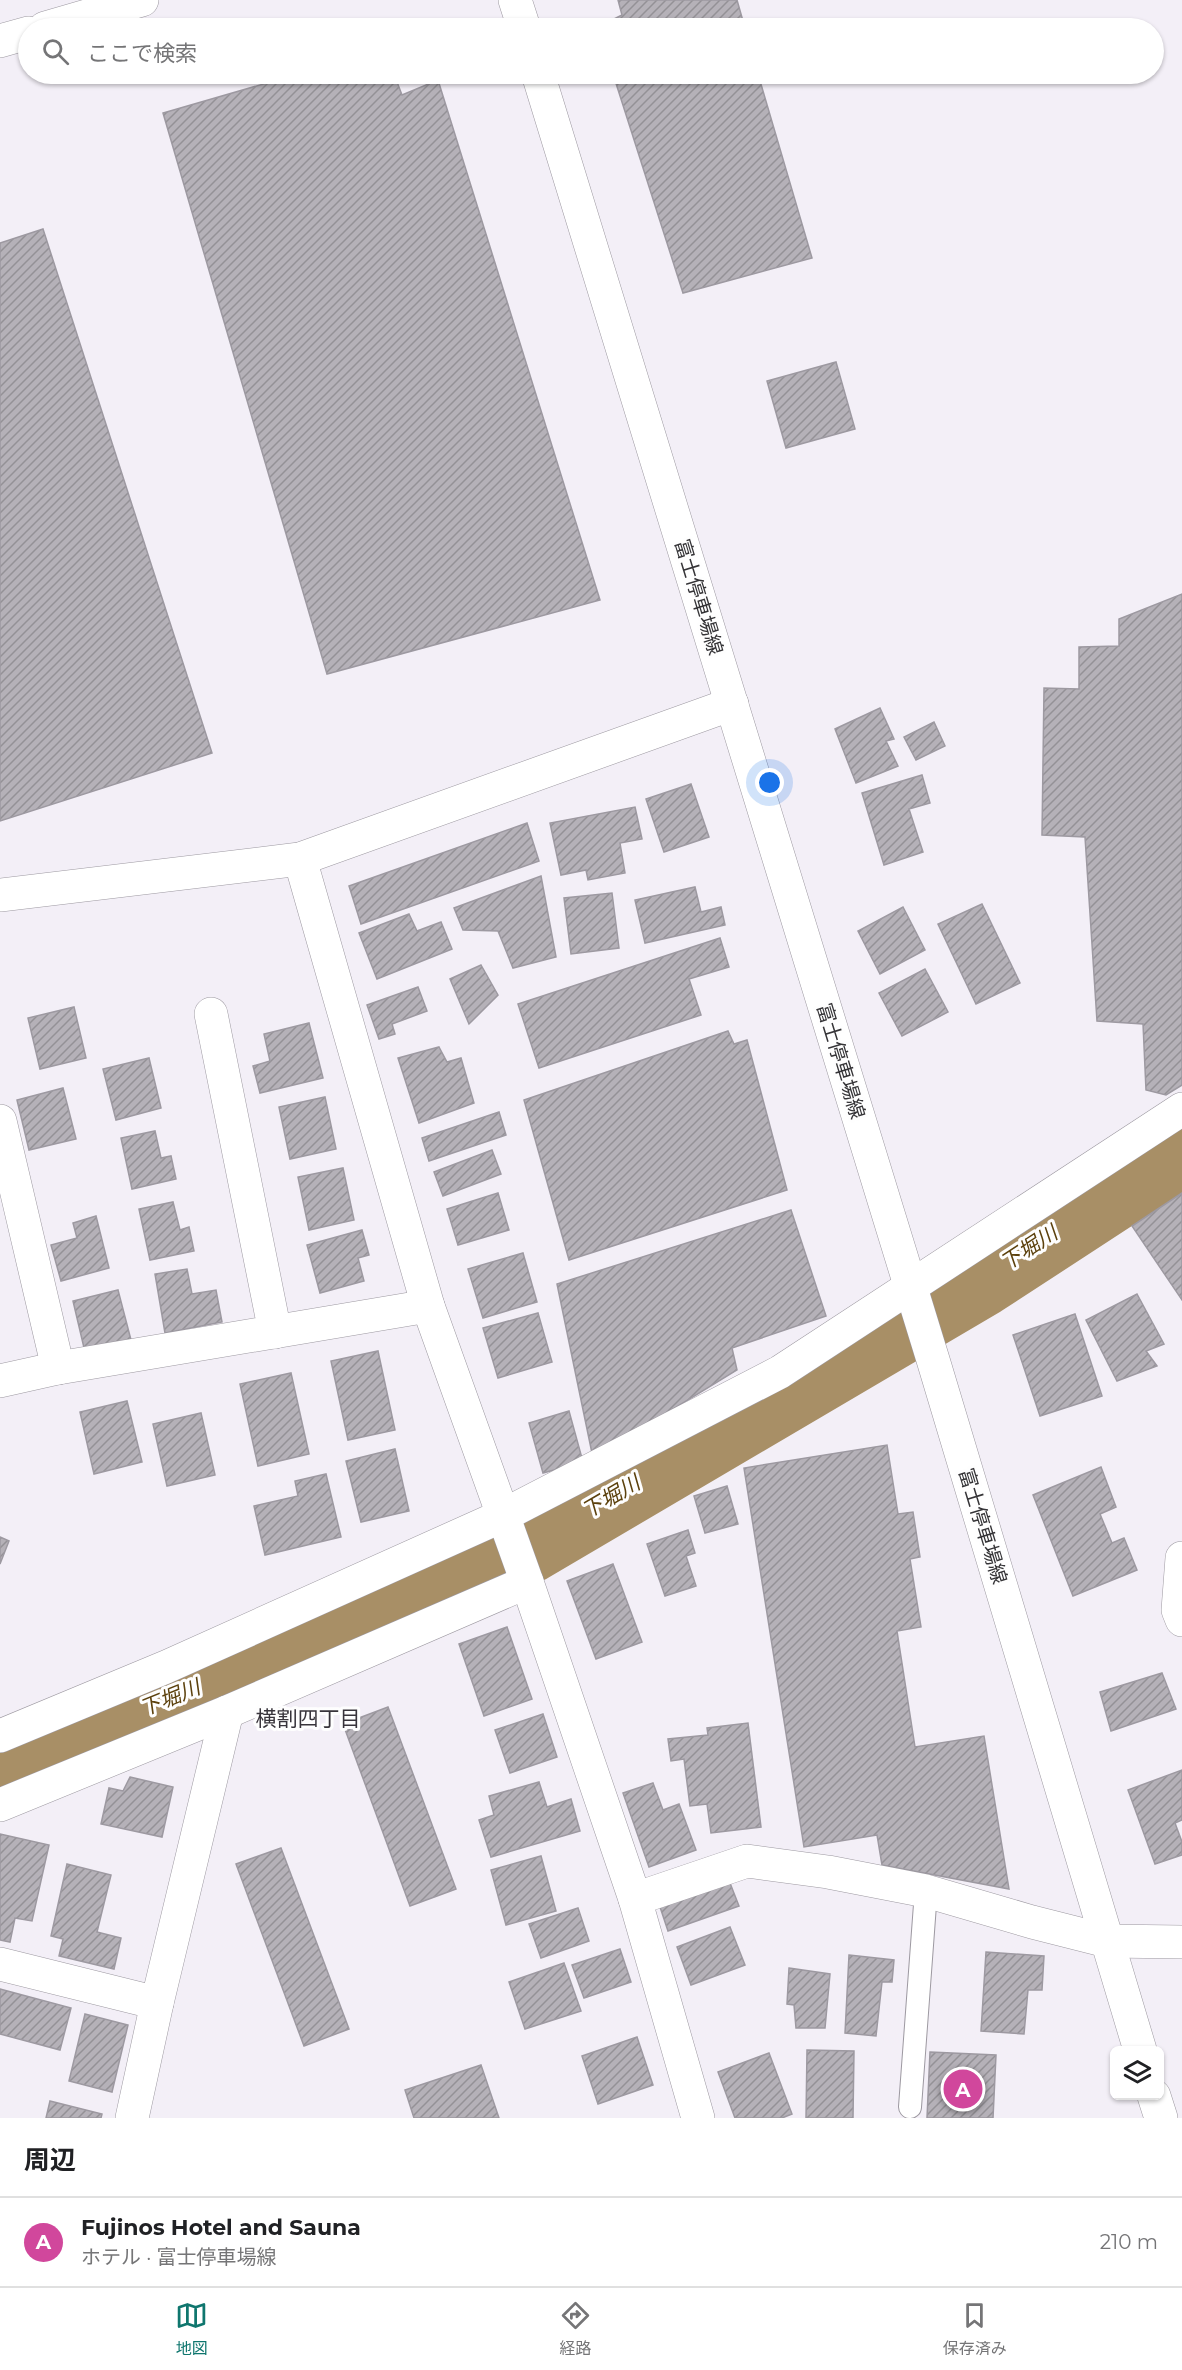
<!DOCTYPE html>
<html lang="ja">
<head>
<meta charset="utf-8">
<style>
  :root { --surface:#fff; --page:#f2f2f2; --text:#202124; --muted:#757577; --line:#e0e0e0; --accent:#0f766e }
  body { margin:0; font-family:Montserrat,"Noto Sans JP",sans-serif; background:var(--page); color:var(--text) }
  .controls { position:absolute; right:18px; bottom:18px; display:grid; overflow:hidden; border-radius:9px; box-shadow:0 2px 4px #0004 }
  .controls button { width:54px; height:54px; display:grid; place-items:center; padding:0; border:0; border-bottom:2px solid var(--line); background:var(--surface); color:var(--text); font:30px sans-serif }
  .you { position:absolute; left:770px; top:783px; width:21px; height:21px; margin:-15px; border:4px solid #fff; border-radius:50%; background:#1a73e8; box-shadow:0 0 0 9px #1a73e833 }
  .badge { display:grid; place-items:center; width:39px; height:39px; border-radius:50%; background:var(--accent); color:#fff; font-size:20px; font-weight:700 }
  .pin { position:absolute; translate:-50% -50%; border:3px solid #fff; box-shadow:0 2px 6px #0006 }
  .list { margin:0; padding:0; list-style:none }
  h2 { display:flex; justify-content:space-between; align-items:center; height:78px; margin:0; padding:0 24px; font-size:26px }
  h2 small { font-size:20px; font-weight:400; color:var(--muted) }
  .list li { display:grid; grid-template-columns:39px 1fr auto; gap:18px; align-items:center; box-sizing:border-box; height:90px; padding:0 24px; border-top:2px solid var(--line) }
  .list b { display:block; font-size:22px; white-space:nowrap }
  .list p { margin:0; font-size:20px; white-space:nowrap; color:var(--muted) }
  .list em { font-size:20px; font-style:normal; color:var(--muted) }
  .icon { flex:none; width:33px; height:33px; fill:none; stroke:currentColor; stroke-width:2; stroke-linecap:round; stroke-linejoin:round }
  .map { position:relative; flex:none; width:1182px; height:2118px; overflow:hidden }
  .search { position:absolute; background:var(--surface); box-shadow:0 2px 4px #0004; left:18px; right:18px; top:18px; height:66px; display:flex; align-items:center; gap:15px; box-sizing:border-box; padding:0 21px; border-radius:33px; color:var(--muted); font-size:22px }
  .sheet { height:168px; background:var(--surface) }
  nav { display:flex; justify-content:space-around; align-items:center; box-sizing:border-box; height:84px; border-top:2px solid var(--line); background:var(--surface); font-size:16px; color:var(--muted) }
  nav a { display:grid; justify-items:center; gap:3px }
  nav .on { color:var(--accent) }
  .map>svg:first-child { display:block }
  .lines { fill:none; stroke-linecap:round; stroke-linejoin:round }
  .river { stroke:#a88f66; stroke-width:76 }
  .building { fill:url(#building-hatch); stroke:#9d99a1; stroke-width:1.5 }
  .service-casing { stroke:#9d99a1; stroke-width:24 }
  .minor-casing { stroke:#9d99a1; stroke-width:34 }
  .tertiary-casing { stroke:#9d99a1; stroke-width:34 }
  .secondary-casing { stroke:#9d99a1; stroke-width:34 }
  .service { stroke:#fff; stroke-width:22 }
  .minor { stroke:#fff; stroke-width:33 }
  .tertiary { stroke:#fff; stroke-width:33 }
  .secondary { stroke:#fff; stroke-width:33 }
  .labels { text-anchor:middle; stroke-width:6; stroke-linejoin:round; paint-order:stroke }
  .street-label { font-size:20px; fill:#353437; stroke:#fefefe }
  .water-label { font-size:21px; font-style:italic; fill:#5c410d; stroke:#fefefe }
  .neighbourhood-label { font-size:21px; fill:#38343b; stroke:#fefefe }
</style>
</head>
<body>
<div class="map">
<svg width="1182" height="2118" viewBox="0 0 1182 2118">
  <defs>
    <pattern id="building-hatch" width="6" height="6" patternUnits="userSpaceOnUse" patternTransform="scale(1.5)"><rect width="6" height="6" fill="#b5b1b8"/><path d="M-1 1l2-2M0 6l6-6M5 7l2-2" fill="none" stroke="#949196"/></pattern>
  </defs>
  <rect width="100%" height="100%" fill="#f3eff7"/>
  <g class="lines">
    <polyline class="river" points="0,1766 256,1663 529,1545 981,1279 1182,1148"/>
  </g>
  <g class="building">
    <polygon points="618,0 737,0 745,28 599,28 598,27 622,15"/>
    <polygon points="298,74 394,74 402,95 438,80 600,600 327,674 163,113"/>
    <polygon points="613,74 758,74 812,258 683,293"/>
    <polygon points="43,229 212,753 0,821 0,243"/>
    <polygon points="836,362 855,429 786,448 767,381"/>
    <polygon points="1182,594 1182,1085 1166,1095 1146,1090 1143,1024 1097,1021 1085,837 1042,835 1044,688 1079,689 1079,647 1119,646 1119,619"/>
    <polygon points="880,708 894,739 886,741 898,766 856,783 835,729"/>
    <polygon points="934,722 945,746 916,760 904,737"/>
    <polygon points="922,775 930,803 909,809 923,852 884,865 862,793"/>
    <polygon points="691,784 709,837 664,852 646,799"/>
    <polygon points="635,807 642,839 620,843 625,873 588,880 586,870 561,875 550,823"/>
    <polygon points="527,823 539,861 361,924 349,886"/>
    <polygon points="541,876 556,957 513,968 498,931 463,930 454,908"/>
    <polygon points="695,887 701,912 721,907 725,925 645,943 635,900"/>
    <polygon points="612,893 619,948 571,954 564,898"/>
    <polygon points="982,904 1020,983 976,1004 938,924"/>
    <polygon points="903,907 925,950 880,974 858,931"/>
    <polygon points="409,914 417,931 441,922 452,949 377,979 359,933"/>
    <polygon points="720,938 729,967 689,979 701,1015 539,1068 518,1004"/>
    <polygon points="481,965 498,995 469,1024 450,979"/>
    <polygon points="925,969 948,1012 902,1036 879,993"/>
    <polygon points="418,987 427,1011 392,1024 395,1034 379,1039 367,1005"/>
    <polygon points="74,1007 86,1058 40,1069 28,1018"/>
    <polygon points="309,1023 323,1078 260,1093 253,1066 270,1061 264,1034"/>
    <polygon points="728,1031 734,1044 747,1040 787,1190 569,1260 524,1100"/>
    <polygon points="439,1047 447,1062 461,1058 474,1103 419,1123 398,1058"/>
    <polygon points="149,1058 161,1108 116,1120 103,1069"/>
    <polygon points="63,1088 76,1139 29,1150 17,1100"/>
    <polygon points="325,1097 336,1149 290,1159 279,1107"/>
    <polygon points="499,1112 506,1135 429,1161 422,1138"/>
    <polygon points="155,1131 161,1158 171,1156 176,1179 132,1189 121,1138"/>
    <polygon points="492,1150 501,1174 443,1196 434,1172"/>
    <polygon points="343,1168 354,1220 309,1230 298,1177"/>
    <polygon points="498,1193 509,1230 458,1245 447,1209"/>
    <polygon points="1182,1193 1182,1300 1132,1226"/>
    <polygon points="173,1202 180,1230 189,1227 194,1251 150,1260 139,1209"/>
    <polygon points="791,1210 826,1316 732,1348 737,1370 593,1458 557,1284"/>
    <polygon points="96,1216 109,1268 61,1281 51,1245 77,1238 73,1223"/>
    <polygon points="362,1230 369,1255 358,1258 364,1281 320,1293 307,1245"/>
    <polygon points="523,1253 537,1302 483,1318 468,1269"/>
    <polygon points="187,1269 192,1294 216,1290 222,1322 165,1333 155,1274"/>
    <polygon points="118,1290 131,1340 85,1352 73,1301"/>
    <polygon points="1137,1294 1164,1344 1146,1351 1157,1366 1117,1381 1086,1320"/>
    <polygon points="538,1313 552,1362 498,1378 483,1328"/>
    <polygon points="1075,1314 1102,1396 1040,1416 1013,1335"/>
    <polygon points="378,1351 395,1430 348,1440 331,1361"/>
    <polygon points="291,1373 309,1454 258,1466 240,1384"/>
    <polygon points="127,1401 142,1462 94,1474 80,1412"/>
    <polygon points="569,1411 583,1462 543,1473 529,1423"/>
    <polygon points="201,1413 215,1475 167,1486 153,1424"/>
    <polygon points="887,1445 898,1514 913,1512 920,1557 910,1559 921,1627 897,1631 915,1747 984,1736 1009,1889 882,1865 877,1835 804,1847 744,1468"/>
    <polygon points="395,1449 409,1511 361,1522 346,1461"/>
    <polygon points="1101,1467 1116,1507 1100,1514 1112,1543 1124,1538 1137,1570 1073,1596 1033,1495"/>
    <polygon points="326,1474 341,1537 265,1555 254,1506 298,1496 295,1481"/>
    <polygon points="727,1486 738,1524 705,1533 694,1496"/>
    <polygon points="688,1530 695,1553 686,1556 696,1586 665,1596 647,1544"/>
    <polygon points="0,1537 9,1541 0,1564"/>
    <polygon points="613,1564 642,1642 596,1659 567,1581"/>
    <polygon points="507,1627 532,1699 484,1716 459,1644"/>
    <polygon points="1162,1673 1176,1709 1111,1731 1100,1692"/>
    <polygon points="388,1707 456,1889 410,1906 343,1724"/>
    <polygon points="543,1714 557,1757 510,1773 495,1730"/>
    <polygon points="748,1723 761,1827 711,1833 707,1804 690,1806 684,1759 671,1761 668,1739 708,1735 707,1728"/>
    <polygon points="1182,1770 1182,1820 1175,1823 1182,1842 1182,1855 1155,1864 1128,1790"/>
    <polygon points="130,1777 173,1787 162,1837 101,1824 109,1788 123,1791"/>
    <polygon points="539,1782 547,1807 571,1799 580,1831 491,1857 479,1820 494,1815 489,1796"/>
    <polygon points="653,1783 663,1810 679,1804 696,1850 649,1867 623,1793"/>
    <polygon points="0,1834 49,1845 32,1921 15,1918 10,1942 0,1940"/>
    <polygon points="281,1848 349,2029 304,2046 236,1864"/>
    <polygon points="541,1856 556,1911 506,1925 491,1870"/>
    <polygon points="67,1864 111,1875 97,1932 121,1938 114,1969 59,1956 63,1939 51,1936"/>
    <polygon points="730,1883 739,1906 668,1931 660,1907"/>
    <polygon points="578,1908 589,1941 541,1958 529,1924"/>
    <polygon points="730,1927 745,1965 691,1985 677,1947"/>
    <polygon points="620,1949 631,1982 584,1998 572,1965"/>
    <polygon points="986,1952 1044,1956 1042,1990 1028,1990 1024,2034 981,2031"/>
    <polygon points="849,1955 894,1960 892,1982 882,1982 876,2036 845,2033"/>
    <polygon points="564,1963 581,2011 525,2029 509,1982"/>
    <polygon points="789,1968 830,1974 825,2028 796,2028 794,2005 787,2004"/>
    <polygon points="0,1989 71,2008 60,2050 0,2034"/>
    <polygon points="85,2014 128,2025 112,2092 69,2081"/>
    <polygon points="637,2037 653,2085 598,2104 582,2056"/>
    <polygon points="807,2050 854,2051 853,2118 806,2118"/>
    <polygon points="930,2052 996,2055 993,2118 927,2118"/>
    <polygon points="769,2053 792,2114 782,2118 735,2118 718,2072"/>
    <polygon points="481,2065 499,2118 414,2118 405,2090"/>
    <polygon points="50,2101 102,2114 101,2118 46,2118"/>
  </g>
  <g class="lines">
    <g class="service-casing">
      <polyline id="service" points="910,2107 926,1891"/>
    </g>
    <g class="minor-casing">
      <g id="minor">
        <polyline points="300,859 428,1306 527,1582 635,1899 698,2118"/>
        <polyline points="0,895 300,859 732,704"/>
        <polyline points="211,1014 275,1332"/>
        <polyline points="0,1121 58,1368"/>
        <polyline points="0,1381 58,1368 428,1306"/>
        <polyline points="1182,1558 1178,1610 1182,1620"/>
        <polyline points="0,1736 166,1667 502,1516 780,1372 1182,1109"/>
        <polyline points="0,1805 227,1712 527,1582"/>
        <polyline points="635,1899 747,1861 828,1872 926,1891 1032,1922 1107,1941 1182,1942"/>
        <polyline points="0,1964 157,2003"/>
        <polyline points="132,2118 157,2003 227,1712"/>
      </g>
    </g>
    <g class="tertiary-casing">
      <g id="tertiary">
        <polyline points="45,28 142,0"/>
        <polyline points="0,41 28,33"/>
      </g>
    </g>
    <g class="secondary-casing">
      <g id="secondary">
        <polyline points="515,0 524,28"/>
        <polyline points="538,74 934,1363 1140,2050"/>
        <polyline points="1154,2096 1161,2118"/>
      </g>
    </g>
    <use href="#service" class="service"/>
    <use href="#minor" class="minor"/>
    <use href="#tertiary" class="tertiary"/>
    <use href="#secondary" class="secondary"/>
  </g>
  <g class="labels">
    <g class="street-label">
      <text transform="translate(699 597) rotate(73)" y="7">富士停車場線</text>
      <text transform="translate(841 1061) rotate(73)" y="7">富士停車場線</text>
      <text transform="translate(983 1526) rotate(73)" y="7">富士停車場線</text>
    </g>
    <g class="water-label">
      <text transform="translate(1029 1248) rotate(-33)" y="7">下堀川</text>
      <text transform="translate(611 1497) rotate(-30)" y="7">下堀川</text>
      <text transform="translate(170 1698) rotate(-22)" y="7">下堀川</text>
    </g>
    <g class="neighbourhood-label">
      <text x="308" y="1726">横割四丁目</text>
    </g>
  </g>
</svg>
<div class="controls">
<button><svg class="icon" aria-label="layers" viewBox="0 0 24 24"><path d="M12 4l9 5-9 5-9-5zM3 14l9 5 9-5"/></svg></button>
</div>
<div class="you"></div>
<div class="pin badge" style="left:963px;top:2089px;background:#d1479c">A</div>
<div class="search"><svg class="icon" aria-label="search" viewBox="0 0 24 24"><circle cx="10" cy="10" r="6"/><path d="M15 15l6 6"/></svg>ここで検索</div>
</div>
<section class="sheet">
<h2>周辺<small></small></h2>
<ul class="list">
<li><span class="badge" style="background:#d1479c">A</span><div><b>Fujinos Hotel and Sauna</b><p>ホテル · 富士停車場線</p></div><em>210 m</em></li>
</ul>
</section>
<nav>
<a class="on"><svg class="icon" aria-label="map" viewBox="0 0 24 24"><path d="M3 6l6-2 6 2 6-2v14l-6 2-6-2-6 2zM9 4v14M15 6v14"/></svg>地図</a>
<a><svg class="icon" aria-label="directions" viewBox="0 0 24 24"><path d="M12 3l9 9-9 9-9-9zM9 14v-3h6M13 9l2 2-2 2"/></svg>経路</a>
<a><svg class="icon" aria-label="saved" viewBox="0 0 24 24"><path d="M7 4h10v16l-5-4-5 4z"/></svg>保存済み</a>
</nav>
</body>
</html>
